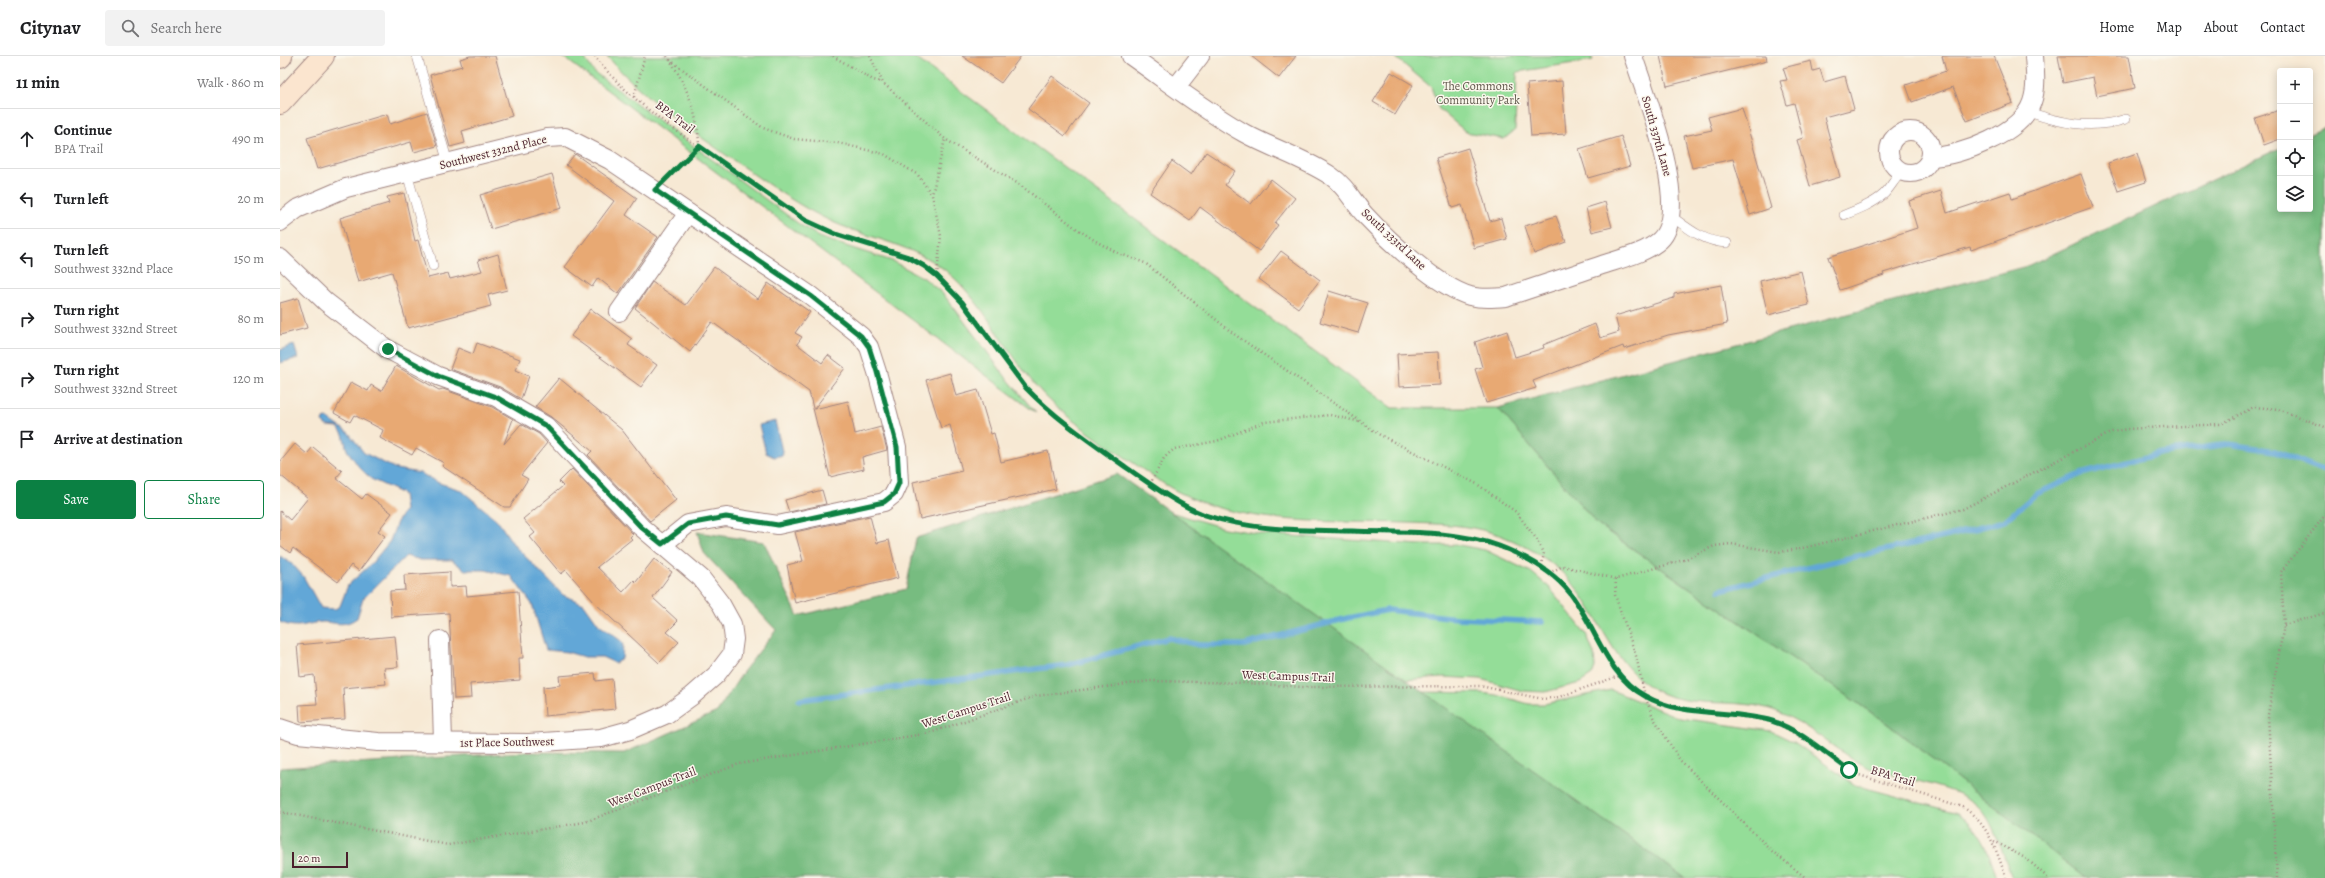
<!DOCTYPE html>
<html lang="en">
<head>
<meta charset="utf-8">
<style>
  :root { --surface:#fff; --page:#f2f2f2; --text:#202124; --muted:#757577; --line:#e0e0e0; --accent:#0b8043 }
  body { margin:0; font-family:Alegreya,serif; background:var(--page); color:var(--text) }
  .controls { position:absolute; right:12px; top:12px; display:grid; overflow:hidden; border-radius:4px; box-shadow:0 2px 10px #0003 }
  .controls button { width:36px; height:36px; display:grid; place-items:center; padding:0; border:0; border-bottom:1px solid var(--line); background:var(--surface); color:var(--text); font:20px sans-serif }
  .scale { position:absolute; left:12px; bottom:10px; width:56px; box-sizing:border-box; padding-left:4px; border:2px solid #4a1f2b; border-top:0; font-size:11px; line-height:14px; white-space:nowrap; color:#4a1f2b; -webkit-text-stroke:3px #fbf7ec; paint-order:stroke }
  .stop { position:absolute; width:12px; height:12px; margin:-9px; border:3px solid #0b8043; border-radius:50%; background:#fff }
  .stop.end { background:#0b8043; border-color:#fff; box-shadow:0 1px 4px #0008 }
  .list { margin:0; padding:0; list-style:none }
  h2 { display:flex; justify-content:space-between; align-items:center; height:52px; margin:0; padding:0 16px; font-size:17px }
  h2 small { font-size:13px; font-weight:400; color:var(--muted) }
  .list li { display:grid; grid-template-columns:26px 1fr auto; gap:12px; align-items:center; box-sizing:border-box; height:60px; padding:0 16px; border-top:1px solid var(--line) }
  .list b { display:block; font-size:15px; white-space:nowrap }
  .list p { margin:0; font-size:13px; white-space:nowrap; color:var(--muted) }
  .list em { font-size:13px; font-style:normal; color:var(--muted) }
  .actions { display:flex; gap:8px; padding:12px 16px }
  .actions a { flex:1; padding:9px 0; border:1px solid var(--accent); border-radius:4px; text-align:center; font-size:14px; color:var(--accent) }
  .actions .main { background:var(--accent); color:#fff }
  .icon { flex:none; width:22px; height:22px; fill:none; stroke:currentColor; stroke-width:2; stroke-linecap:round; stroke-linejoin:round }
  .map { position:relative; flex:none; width:2045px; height:822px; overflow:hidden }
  header { display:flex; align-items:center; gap:24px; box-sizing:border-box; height:56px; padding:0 20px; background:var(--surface); border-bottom:1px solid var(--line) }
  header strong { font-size:19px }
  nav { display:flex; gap:22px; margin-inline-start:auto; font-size:14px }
  .search { width:280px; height:36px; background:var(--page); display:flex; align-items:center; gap:10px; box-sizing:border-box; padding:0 14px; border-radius:4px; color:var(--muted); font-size:15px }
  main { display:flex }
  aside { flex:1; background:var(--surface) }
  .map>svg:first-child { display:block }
  .green { fill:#94dd98; stroke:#6f7e62 }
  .forest { fill:#77bc80; stroke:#606e56 }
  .water { fill:#62a7d7; stroke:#566381 }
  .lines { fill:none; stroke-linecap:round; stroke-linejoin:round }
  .stream { stroke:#62a7d7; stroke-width:5.5 }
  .building { fill:#e8a973 }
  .service-casing { stroke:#a08480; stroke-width:10 }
  .minor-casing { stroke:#a08480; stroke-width:20 }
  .secondary-casing { stroke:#a08480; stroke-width:24 }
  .path { stroke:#a08480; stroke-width:2.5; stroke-dasharray:1 3; stroke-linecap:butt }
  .service { stroke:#fff; stroke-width:9 }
  .minor { stroke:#fff; stroke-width:18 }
  .secondary { stroke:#fbe5cf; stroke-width:22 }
  .route { stroke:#0b8043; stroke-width:5 }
  .labels { text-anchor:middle; stroke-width:3; stroke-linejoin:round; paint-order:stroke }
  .park-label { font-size:12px; fill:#60584c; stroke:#fbf7ec }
  .street-label { font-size:12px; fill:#4a1f2b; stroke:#fbf7ec }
</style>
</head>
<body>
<header>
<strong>Citynav</strong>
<div class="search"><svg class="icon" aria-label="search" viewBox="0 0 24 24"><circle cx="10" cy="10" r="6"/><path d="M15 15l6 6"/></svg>Search here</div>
<nav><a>Home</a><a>Map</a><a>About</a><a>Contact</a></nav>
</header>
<main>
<aside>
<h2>11 min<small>Walk · 860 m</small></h2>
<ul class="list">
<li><svg class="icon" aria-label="ahead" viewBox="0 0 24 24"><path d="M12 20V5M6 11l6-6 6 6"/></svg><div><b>Continue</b><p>BPA Trail</p></div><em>490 m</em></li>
<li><svg class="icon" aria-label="left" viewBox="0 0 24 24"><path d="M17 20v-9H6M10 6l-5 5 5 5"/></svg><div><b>Turn left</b></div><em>20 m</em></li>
<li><svg class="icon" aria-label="left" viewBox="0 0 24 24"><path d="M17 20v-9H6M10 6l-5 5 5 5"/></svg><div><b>Turn left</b><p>Southwest 332nd Place</p></div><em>150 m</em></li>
<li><svg class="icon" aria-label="right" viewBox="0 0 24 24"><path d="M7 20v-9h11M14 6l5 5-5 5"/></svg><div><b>Turn right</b><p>Southwest 332nd Street</p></div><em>80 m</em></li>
<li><svg class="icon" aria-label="right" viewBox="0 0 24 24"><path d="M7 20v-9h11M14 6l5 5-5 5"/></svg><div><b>Turn right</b><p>Southwest 332nd Street</p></div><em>120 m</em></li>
<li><svg class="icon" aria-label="arrive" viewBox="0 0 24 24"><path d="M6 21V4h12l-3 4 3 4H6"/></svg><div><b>Arrive at destination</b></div></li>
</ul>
<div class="actions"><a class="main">Save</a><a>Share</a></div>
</aside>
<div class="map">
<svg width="2045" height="822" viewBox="0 0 2045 822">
  <rect width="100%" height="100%" fill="#fbf7ec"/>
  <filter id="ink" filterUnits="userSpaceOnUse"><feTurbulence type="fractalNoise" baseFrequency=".025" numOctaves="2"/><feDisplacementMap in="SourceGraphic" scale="8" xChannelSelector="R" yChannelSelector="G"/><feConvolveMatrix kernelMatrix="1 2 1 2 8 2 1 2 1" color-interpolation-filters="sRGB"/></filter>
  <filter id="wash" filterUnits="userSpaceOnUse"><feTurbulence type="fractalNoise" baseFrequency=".012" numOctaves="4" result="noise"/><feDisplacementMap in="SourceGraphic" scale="16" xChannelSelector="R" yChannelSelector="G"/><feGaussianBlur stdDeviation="0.9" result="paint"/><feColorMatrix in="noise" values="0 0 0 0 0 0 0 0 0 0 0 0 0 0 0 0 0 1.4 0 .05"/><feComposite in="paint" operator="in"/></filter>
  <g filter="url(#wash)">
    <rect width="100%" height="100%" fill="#f7e9d4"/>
    <g class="green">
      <polygon points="282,0 303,0 314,16 519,168 541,182 612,205 644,222 663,238 675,253 725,320 756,357"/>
      <path d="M 327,0 L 633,0 L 1112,352 L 1218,352 L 1318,469 L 1605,666 L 1806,822 L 1732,822 C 1705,748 1708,743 1630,723 C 1617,719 1602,717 1589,712 C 1555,696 1528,666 1493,654 C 1456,641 1412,654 1375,634 C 1339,614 1324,573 1302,540 C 1283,510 1247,488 1213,477 C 1185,468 1156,468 1127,467 C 1059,465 969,470 907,440 C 886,431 868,417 849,404 C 816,382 781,359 755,329 C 724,292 703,245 665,214 C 632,189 592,183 555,167 C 519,151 485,126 453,104 C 408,72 363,42 327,0 Z"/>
      <polygon points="1114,0 1311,0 1313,4 1237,16 1235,74 1224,83 1186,76 1159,53 1151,31"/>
      <polygon points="890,456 944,472 982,478 1141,489 1179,489 1205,494 1251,516 1269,531 1306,578 1314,598 1315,611 1312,619 1300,627 1265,636 1243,635 1200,623 1162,621 1125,624"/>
      <path d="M 1331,634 L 1400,662 L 1491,675 L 1514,686 L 1575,729 L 1678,757 C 1702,774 1709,795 1717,822 L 1405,822 L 1142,636 L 1201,637 L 1217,639 L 1249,648 L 1264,648 Z"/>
    </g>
    <g class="forest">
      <polygon points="2045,71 2045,822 1806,822 1605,666 1318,469 1218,352 1747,210 2000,92 2000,153 2030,153 2030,78"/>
      <polygon points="837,418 1405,822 0,822 0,712 244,696 344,697 437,656 463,616 496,574 424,497 417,476 484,486 518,560 626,533 636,482"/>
    </g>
    <g class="water">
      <polygon points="14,289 18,302 0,307 0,294"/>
      <path d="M 47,362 L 69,377 L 84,397 L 116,413 L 140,417 L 159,427 L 181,434 L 217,464 L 234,489 L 283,539 L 304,548 L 319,569 L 340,584 L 343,589 L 342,603 L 335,607 L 322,601 L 304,601 L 287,596 L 266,594 L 252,548 L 231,520 L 205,514 L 185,514 L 172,504 L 141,504 L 126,500 L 83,543 L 77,562 C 64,571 58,567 44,566 C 27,566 20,575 0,566 L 0,500 L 13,509 L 23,520 L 41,552 L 55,553 L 60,550 L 68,529 L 91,508 L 110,485 L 117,466 L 125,454 L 123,438 L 91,423 L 79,411 L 67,394 L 63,378 L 58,371 L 47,370 L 42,366 L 43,363 Z"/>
      <polygon points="495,365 503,399 494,401 486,397 479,369"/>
    </g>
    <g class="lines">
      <g class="stream">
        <polyline points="1440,534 1551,506 1668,480 1724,465 1756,438 1801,418 1882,397 1949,388 1995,395 2045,415"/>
        <polyline points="519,644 787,609 889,582 919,589 964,589 1068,562 1108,554 1177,562 1262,566"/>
      </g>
    </g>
    <g id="blocks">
      <g class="building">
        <polygon points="190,0 215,0 232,60 182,75 185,87 170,91 150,19 182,10 180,3"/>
        <polygon points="682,0 741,0 721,27"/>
        <polygon points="971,0 1016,0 999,22"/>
        <polygon points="1380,0 1486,0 1487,5 1387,30"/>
        <polygon points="1662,0 1714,0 1733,47 1687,65 1673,31 1632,46 1626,29 1666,15"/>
        <polygon points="1778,0 1849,0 1855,32 1817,40 1813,21 1783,27"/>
        <polygon points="1531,5 1533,15 1540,13 1544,26 1565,20 1574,53 1544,61 1560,121 1530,130 1517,84 1523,82 1514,47 1507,49 1500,25 1507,24 1503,12"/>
        <polygon points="1111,16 1133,29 1115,59 1093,46"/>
        <polygon points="772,20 809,47 785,80 748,53"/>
        <polygon points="1282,25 1286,78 1251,80 1247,28"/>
        <polygon points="1462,52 1491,152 1470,159 1453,103 1412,112 1404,80 1432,74 1428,61"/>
        <polygon points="2000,54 2000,83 1984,89 1975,62"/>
        <polygon points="147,56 157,90 134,96 131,86 37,113 27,82 107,58 110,68"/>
        <polygon points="1341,80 1350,110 1308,122 1299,93"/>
        <polygon points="1188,92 1210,165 1221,162 1227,183 1194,192 1182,149 1172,152 1156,102"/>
        <polygon points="926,96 955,115 945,129 971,148 991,123 1015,142 995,167 998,169 979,195 920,151 910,165 870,137 892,105 911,119"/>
        <polygon points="1857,97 1866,126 1838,135 1828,107"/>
        <polygon points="295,98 357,142 346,159 378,181 338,238 318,222 312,231 285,211 334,145 286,109"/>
        <polygon points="272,118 282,152 211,173 200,139"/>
        <polygon points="1801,118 1813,151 1691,194 1690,191 1603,217 1604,219 1560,234 1548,201 1637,172 1629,145 1661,135 1667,157 1730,136 1732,143"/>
        <polygon points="124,137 135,185 138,184 148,222 168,217 170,223 202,215 198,204 218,198 227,234 208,239 211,250 128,272 112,216 78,226 60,162 109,147 107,141"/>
        <polygon points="1325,146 1332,171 1312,176 1306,152"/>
        <polygon points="1276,160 1286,186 1254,198 1245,170"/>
        <polygon points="1001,195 1040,224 1018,252 979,223"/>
        <polygon points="434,211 478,243 488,227 530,256 515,277 522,281 517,288 542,307 548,299 565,312 534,353 568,345 575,378 601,371 607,394 582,401 584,413 550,421 529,336 432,266 410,296 355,252 372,226 406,249"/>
        <polygon points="1521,215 1529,249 1488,259 1480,225"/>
        <polygon points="1441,229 1447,268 1388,279 1344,293 1343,290 1253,325 1256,332 1206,347 1195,313 1202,311 1195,286 1227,275 1235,301 1264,292 1263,289 1315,268 1320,282 1339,276 1335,260 1394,242 1394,238"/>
        <polygon points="1049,235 1088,247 1078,277 1040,266"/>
        <polygon points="18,242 27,272 0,279 0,247"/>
        <polygon points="311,253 352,283 348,289 377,309 361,331 291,280"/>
        <polygon points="197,287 240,303 235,314 249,320 241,343 220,331 170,313 178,292 193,298"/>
        <polygon points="1158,296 1160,329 1119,331 1117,298"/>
        <polygon points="116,310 159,334 163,333 212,351 233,363 224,388 241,368 259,378 267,387 241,419 248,423 230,451 224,451 162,410 164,407 136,392 132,399 100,382 103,374 74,359 70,366 54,357 71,326 88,335 91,329 101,335"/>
        <polygon points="670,317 676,340 698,334 711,378 714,377 721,406 768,395 776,433 640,463 633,426 682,415 670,369 661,372 646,324"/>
        <polygon points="279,322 342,374 396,444 370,465 308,399 312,395 271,361 255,351"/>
        <polygon points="15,388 27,398 33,391 62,415 56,422 82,443 86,438 112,457 98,475 105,480 79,515 71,509 58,526 13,492 10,497 0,489 0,455 10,464 28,442 0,419 0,406"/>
        <polygon points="292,413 353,478 350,481 352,483 317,511 343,536 354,524 356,526 374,503 392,516 373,542 398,565 387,576 399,586 379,607 315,547 286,514 281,518 250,481 255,477 243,463 283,430 279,426"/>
        <polygon points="542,434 546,448 509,456 505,444"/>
        <polygon points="590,460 597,487 609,484 618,522 515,547 507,509 523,505 515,476"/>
        <polygon points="170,516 170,531 186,530 187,540 238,535 243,602 239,602 240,624 190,628 191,642 174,643 169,557 111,561 110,535 125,534 124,519"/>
        <polygon points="115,580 118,611 104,612 106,628 63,632 65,663 20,666 19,649 37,648 34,619 20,621 17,589"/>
        <polygon points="315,617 316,625 332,623 335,653 265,660 263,631 280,629 279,620"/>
      </g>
    </g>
  </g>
  <g filter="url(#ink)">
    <use href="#blocks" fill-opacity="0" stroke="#a08480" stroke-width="1"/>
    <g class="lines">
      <g class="service-casing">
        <g id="service">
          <polyline points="137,0 168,107"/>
          <path d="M 1746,55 C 1779,67 1812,74 1846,63"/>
          <polyline points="127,117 153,210"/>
          <path d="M 1564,159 C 1577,154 1593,148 1604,138 C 1611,131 1615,122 1622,116"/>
          <path d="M 1391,160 C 1409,173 1424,186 1447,187"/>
        </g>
      </g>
      <g class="minor-casing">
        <g id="minor">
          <path d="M 851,0 C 888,26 925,55 964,77 C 993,93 1024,102 1051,120 C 1066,130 1073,146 1085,159 C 1108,184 1158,231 1190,240 C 1202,243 1214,242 1226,241 C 1258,230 1290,220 1322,209 C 1340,203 1366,197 1380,184 C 1412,154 1365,37 1353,0"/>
          <polyline points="896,31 920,0"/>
          <circle cx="1630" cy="96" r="21"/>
          <path d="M 1651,101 C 1681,100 1742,77 1752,46 C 1757,32 1755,15 1754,0"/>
          <polyline points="0,166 17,153 66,132 267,82 285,81 330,104 531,240 581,280 589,291 597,316 617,391 619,427 614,438 604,446 498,469 446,461 408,468 382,489"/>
          <polyline points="0,202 46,246 107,293 158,320 216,341 266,370 361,471 421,522 441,548 452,568 454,583 452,598 436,619 412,640 387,658 350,674 321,682 249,687 98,686 18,678 0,672"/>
          <polyline points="339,256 408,157"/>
          <polyline points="160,584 163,686"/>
        </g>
      </g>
      <g class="secondary-casing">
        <g id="secondary">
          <polyline points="0,1 1,0"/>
          <polyline points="0,47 43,0"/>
        </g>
      </g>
      <g class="path">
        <path d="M 315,0 C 350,48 416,88 465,122 C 490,140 515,161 543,173 C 576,188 616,190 645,211 C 684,238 717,294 746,332 C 776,363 812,387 848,412 C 872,429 897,449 926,459 C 974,475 1026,474 1076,476 C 1131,477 1186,475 1238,499 C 1257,508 1276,520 1290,537 C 1317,570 1326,619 1365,640 C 1401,660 1453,656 1493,666 L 1506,672 L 1579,719 L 1683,751 C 1709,769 1716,793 1726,822"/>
        <path d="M 387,0 C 406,27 418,57 419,90 L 388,122"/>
        <polyline points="553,0 593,24 602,26"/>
        <polyline points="590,0 603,27 665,83 740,129 797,173 819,187 838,197 865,207 954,278 1100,379 1197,428 1236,456 1258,485 1264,497 1261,512"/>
        <polyline points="390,4 483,72 514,83 558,87 604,98 638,119 652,139"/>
        <polyline points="354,41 365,0"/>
        <polyline points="657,219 661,180 652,139 665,83"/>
        <polyline points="870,428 884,402 894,393 937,385 984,366 1050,359 1081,366"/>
        <polyline points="1269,517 1283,510 1336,523 1404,504 1434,490 1451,488 1499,496 1519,493 1683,453 1832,376 1847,373 1941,368 1974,351 1998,353 2045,371"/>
        <polyline points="1336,523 1335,539 1356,600 1365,640 1373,661 1400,704 1492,795 1526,822"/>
        <polyline points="2004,569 2045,557"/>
        <polyline points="0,756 168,789 305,766 459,708 650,677 756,640 870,625 966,627 1022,631 1200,630 1263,643 1279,641 1339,620"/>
        <polyline points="1714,785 1747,803 1768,822"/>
        <polyline points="1997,822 1988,659 2004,569 2001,516 2045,459"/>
      </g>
      <use href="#service" class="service"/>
      <use href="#minor" class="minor"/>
      <use href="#secondary" class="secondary"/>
    </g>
  </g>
  <g class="lines" filter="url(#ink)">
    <path class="route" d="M 108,293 L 158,320 L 216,341 L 266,370 L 361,471 L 382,488 L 408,468 L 446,461 L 498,469 L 604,446 L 614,438 L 619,427 L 617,391 L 597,316 L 589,291 L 581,280 L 531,240 L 375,134 L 419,90 L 525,164 L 558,179 L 628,201 L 644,210 L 657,220 L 682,246 L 746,332 C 776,363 812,387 847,412 C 872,429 896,448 925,459 C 972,475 1023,474 1072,475 C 1120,477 1173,473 1219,490 C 1245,500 1273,515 1290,537 C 1316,571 1326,619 1365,640 C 1404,662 1451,653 1492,665 C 1520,674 1545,697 1569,714"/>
  </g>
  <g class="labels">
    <g class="park-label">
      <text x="1198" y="34">The Commons<tspan x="1198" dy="14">Community Park</tspan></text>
    </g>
    <g class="street-label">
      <text transform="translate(395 61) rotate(37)" y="4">BPA Trail</text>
      <text transform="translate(1377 80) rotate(74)" y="4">South 337th Lane</text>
      <text transform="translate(213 96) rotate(-14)" y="4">Southwest 332nd Place</text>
      <text transform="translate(1114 183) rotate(43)" y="4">South 333rd Lane</text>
      <text transform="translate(1008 620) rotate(2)" y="4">West Campus Trail</text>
      <text transform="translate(686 654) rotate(-18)" y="4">West Campus Trail</text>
      <text transform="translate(227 686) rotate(-1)" y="4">1st Place Southwest</text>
      <text transform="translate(1613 720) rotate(17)" y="4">BPA Trail</text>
      <text transform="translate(372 731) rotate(-21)" y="4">West Campus Trail</text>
    </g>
  </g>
</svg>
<div class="controls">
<button>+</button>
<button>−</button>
<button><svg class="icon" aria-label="locate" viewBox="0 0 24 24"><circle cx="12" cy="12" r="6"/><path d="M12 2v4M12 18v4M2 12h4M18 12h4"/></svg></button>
<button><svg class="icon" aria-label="layers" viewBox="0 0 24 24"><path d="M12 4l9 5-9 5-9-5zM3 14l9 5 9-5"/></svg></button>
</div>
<div class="scale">20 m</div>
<div class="stop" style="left:1569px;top:714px"></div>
<div class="stop end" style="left:108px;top:293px"></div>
</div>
</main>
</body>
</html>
